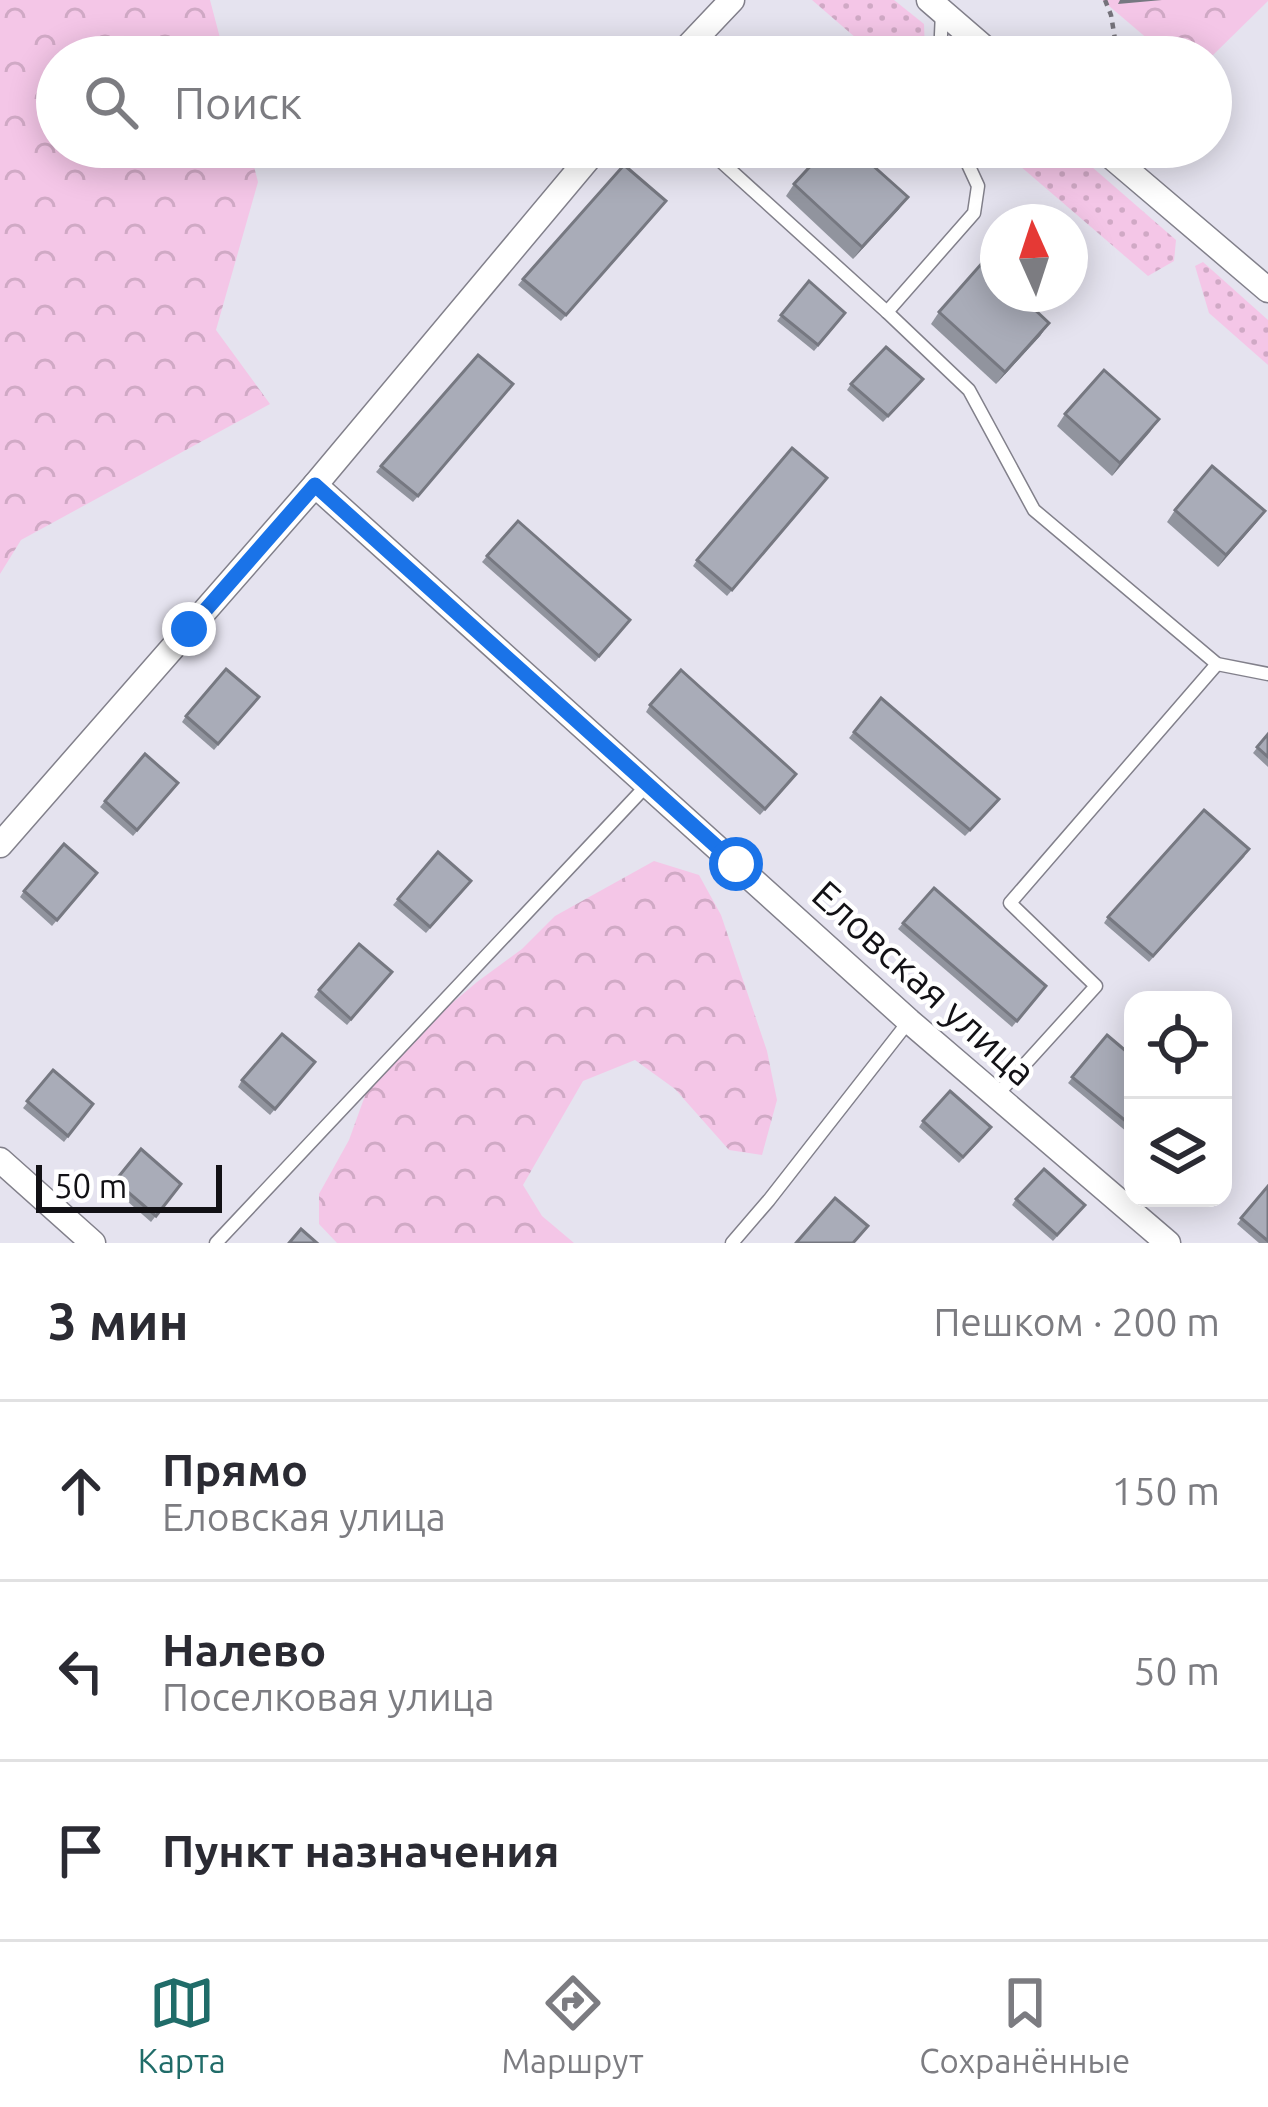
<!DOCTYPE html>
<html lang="ru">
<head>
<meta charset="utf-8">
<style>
  :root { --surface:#fff; --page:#f7f7f7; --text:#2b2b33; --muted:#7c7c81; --line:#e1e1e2; --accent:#206c69 }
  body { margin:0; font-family:Ubuntu,sans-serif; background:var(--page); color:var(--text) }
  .controls { position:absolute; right:36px; bottom:36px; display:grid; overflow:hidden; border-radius:24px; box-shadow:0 6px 30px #0003 }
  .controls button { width:108px; height:108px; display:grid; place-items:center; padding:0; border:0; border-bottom:3px solid var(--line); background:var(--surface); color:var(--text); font:60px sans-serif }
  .compass { position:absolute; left:980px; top:204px; width:108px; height:108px; border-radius:50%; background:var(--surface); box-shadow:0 6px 30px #0003; rotate:357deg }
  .scale { position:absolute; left:36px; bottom:30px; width:186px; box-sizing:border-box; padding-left:12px; border:6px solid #121115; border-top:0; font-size:33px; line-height:42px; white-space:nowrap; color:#121115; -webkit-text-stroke:9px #fff; paint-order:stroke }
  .stop { position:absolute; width:36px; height:36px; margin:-27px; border:9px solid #1a73e8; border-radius:50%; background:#fff }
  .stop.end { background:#1a73e8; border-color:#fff; box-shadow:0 3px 12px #0008 }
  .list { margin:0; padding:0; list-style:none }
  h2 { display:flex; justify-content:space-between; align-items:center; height:156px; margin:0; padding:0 48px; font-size:51px }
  h2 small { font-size:39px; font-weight:400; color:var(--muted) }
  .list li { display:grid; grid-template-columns:78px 1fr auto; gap:36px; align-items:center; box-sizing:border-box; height:180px; padding:0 48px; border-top:3px solid var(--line) }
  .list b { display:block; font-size:45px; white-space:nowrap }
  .list p { margin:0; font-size:39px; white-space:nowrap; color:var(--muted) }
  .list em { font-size:39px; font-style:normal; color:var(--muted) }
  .icon { flex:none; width:66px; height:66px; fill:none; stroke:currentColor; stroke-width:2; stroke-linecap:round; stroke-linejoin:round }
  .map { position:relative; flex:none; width:1268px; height:1243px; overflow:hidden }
  .search { position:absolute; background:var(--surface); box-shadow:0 6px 30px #0003; left:36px; right:36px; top:36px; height:132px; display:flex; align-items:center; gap:30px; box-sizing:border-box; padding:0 42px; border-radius:66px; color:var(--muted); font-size:45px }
  .sheet { height:696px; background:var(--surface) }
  nav { display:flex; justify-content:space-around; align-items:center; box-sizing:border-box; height:168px; border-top:3px solid var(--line); background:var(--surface); font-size:33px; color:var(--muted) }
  nav a { display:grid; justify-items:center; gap:6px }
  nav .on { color:var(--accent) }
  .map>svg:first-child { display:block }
  .green { fill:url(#green-dots) }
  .forest { fill:url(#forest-crowns) }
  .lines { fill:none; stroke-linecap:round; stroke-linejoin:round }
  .lane-casing { stroke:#82808b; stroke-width:15 }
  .street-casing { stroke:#82808b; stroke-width:27 }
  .path { stroke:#75737b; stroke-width:4.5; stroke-dasharray:6 6; stroke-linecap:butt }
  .lane { stroke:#fff; stroke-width:12 }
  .street { stroke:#fff; stroke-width:24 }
  .wall { fill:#91949e }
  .shaded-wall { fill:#767881 }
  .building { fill:#a9acb8; stroke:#767881; stroke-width:3 }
  .route { stroke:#1a73e8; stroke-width:15 }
  .labels { text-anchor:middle; stroke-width:9; stroke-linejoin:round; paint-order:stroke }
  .street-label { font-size:39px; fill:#121115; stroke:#fff }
</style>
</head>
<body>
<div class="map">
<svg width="1268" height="1243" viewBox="0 0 1268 1243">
  <defs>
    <pattern id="green-dots" width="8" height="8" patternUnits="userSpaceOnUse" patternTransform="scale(3)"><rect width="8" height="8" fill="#f4c6e7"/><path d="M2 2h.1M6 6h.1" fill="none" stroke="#d0a9c5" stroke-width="1.8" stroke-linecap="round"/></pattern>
    <pattern id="forest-crowns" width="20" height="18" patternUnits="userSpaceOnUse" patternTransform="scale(3)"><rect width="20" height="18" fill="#f4c6e7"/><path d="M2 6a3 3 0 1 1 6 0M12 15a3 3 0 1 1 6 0" fill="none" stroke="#d0a9c5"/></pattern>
  </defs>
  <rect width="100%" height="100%" fill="#e5e3ef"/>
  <g class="green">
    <polygon points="812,0 894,0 924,24 925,52 917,57 878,57"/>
    <polygon points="998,147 1069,147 1176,240 1174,261 1148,276"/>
    <polygon points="1203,262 1268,320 1268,365 1209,313 1195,266"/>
  </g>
  <g class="forest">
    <polygon points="0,0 210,0 225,57 57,57 57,147 249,147 258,182 216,330 270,404 21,540 0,574"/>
    <polygon points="1102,0 1268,0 1268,1 1211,57 1169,57"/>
    <polygon points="654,861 699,875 721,915 767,1051 777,1100 762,1155 729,1150 675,1089 635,1060 583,1081 523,1185 542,1216 574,1243 337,1243 319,1224 319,1194 349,1140 375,1068 477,982 522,949 555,916"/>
  </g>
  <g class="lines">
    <g class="lane-casing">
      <g id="lane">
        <polyline points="940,57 942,12"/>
        <polyline points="705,147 887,312 969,390 1034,510 1217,664 1268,674"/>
        <polyline points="887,312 974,213 978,186 960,147"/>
        <polyline points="997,1095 1096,986 1010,903 1217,664"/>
        <polyline points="216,1243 647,785"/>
        <polyline points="732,1243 769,1200 909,1021"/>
      </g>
    </g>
    <g class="street-casing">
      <g id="street">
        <polyline points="929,0 995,57"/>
        <polyline points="678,57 732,0"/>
        <polyline points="1100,147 1268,290"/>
        <polyline points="315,485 909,1021 1168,1243"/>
        <polyline points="0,845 315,485 598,147"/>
        <polyline points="0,1160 93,1243"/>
      </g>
    </g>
    <polyline class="path" points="1105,0 1111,15 1115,39"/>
    <use href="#lane" class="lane"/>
    <use href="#street" class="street"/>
  </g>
  <g class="wall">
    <polygon points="794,184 899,209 853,259 786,196"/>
    <polygon points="662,207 561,321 518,285 523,279"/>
    <polygon points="809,281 841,319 814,351 777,321"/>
    <polygon points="939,312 1049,323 1040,336 996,384 931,324"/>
    <polygon points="923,379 883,422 847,390 851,384"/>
    <polygon points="508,391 413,502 376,472 381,466"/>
    <polygon points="1065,414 1159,419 1112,476 1057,426"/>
    <polygon points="827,478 727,596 693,566 697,560"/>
    <polygon points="1175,510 1256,523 1218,567 1167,522"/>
    <polygon points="487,556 630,620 595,662 482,562"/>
    <polygon points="259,697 214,750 182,722 186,716"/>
    <polygon points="881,698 995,805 965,836 849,738"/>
    <polygon points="650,705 791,780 760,815 646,712"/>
    <polygon points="1268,734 1268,767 1253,753"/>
    <polygon points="173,789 133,836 100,807 105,801"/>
    <polygon points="1245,856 1149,962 1104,923 1108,917"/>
    <polygon points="97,873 52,926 20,897 24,891"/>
    <polygon points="471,881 426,933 393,905 398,899"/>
    <polygon points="903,923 1046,986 1012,1027 898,929"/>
    <polygon points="392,972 347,1025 314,997 319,990"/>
    <polygon points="1107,1035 1133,1057 1133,1137 1068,1083"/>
    <polygon points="315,1062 270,1115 238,1087 242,1080"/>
    <polygon points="53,1070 93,1104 64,1142 23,1108"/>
    <polygon points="923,1121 987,1133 959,1163 919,1127"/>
    <polygon points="141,1149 181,1184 151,1222 111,1187"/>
    <polygon points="1268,1186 1268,1243 1259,1243 1237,1224"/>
    <polygon points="1016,1199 1080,1211 1053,1241 1012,1205"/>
  </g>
  <g class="shaded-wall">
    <polygon points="1120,0 1162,0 1118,4"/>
    <polygon points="908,197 899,209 853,259 862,247"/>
    <polygon points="1049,323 1040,336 996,384 1005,372"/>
    <polygon points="1159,419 1150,432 1112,476 1120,463"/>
    <polygon points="1265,511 1256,523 1218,567 1226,555"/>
  </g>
  <g class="building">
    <polygon points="725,39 745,57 710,57"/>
    <polygon points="828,147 852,147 908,197 862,247 794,184"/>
    <polygon points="624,165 666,201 566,315 523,279"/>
    <polygon points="983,262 998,275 998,294 1018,294 1049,323 1005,372 939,312"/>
    <polygon points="809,281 845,313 818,345 781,315"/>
    <polygon points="886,347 923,379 888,416 851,384"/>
    <polygon points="478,355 513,384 418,496 381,466"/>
    <polygon points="1104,370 1159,419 1120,463 1065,414"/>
    <polygon points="792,448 827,478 732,590 697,560"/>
    <polygon points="1212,466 1265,511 1226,555 1175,510"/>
    <polygon points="518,521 630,620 599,656 487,556"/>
    <polygon points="226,669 259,697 218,744 186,716"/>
    <polygon points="681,670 796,774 765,809 650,705"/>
    <polygon points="881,698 999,799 970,830 854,732"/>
    <polygon points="1268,734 1268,757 1257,747"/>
    <polygon points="145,754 178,783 137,830 105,801"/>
    <polygon points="1204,810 1249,849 1153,956 1108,917"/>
    <polygon points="64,844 97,873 57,920 24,891"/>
    <polygon points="438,852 471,881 430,927 398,899"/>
    <polygon points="934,888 1046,986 1017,1021 903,923"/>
    <polygon points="359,944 392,972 351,1019 319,990"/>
    <polygon points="282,1034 315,1062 275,1109 242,1080"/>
    <polygon points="1107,1035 1133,1057 1133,1127 1072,1077"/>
    <polygon points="53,1070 93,1104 68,1136 27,1101"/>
    <polygon points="950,1091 991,1127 963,1157 923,1121"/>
    <polygon points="141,1149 181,1184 156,1216 115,1181"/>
    <polygon points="1044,1169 1085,1205 1057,1235 1016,1199"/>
    <polygon points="1268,1186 1268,1241 1241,1218"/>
    <polygon points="835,1198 868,1226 853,1243 796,1243"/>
    <polygon points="301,1229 317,1243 289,1243"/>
  </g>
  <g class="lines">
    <polyline class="route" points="189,629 315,485 736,864"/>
  </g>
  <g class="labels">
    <g class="street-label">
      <text transform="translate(924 983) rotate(42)" y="14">Еловская улица</text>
    </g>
  </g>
</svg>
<div class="controls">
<button><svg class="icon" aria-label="locate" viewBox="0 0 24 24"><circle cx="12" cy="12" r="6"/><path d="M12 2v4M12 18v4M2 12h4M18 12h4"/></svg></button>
<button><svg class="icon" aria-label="layers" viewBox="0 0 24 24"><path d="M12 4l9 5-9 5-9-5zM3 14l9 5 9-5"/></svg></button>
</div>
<svg class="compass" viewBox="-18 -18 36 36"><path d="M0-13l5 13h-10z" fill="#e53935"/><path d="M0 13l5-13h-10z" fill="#7c7c81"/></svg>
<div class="scale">50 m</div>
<div class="stop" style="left:736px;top:864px"></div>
<div class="stop end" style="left:189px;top:629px"></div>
<div class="search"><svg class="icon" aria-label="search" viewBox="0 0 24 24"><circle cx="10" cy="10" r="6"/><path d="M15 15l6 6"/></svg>Поиск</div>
</div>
<section class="sheet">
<h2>3 мин<small>Пешком · 200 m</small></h2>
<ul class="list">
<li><svg class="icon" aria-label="ahead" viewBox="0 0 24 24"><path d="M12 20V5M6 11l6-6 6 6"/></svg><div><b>Прямо</b><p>Еловская улица</p></div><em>150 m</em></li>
<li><svg class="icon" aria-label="left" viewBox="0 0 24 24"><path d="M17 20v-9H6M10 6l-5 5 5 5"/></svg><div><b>Налево</b><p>Поселковая улица</p></div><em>50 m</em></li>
<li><svg class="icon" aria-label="arrive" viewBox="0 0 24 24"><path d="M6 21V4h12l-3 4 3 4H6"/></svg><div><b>Пункт назначения</b></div></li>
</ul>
</section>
<nav>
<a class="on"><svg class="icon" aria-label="map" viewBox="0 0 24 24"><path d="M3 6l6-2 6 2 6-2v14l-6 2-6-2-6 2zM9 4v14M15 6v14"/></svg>Карта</a>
<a><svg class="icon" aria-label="directions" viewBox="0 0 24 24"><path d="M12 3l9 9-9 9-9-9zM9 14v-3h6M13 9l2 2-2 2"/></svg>Маршрут</a>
<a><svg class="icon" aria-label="saved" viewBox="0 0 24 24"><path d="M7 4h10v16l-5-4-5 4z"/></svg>Сохранённые</a>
</nav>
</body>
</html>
